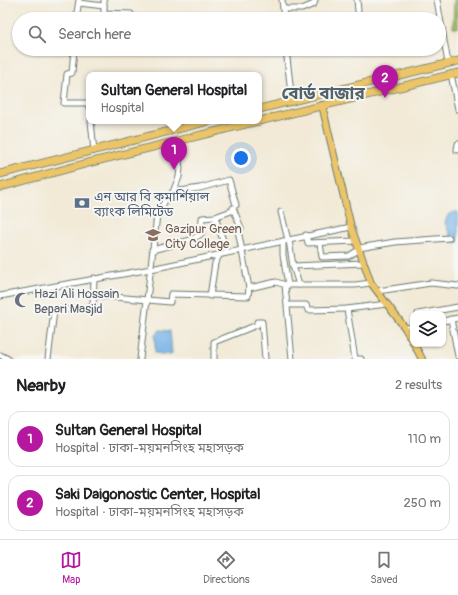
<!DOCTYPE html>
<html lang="en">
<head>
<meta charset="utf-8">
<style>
  :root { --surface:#fff; --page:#f2f2f2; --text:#202124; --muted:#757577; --line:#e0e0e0; --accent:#b5179e }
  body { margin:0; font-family:Pangolin,"Noto Sans Bengali",sans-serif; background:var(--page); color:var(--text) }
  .controls { position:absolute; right:12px; bottom:12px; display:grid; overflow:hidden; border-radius:8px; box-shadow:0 1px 3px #0004 }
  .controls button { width:36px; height:36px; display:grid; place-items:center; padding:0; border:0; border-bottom:1px solid var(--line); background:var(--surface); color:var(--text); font:20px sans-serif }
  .you { position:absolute; left:241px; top:158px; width:14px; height:14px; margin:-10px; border:3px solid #fff; border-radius:50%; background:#1a73e8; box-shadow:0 0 0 6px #1a73e833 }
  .badge { display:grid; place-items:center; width:26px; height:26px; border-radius:50%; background:var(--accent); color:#fff; font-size:13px; font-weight:700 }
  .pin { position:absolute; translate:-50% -33px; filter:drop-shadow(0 1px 2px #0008) }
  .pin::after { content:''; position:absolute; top:21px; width:14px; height:12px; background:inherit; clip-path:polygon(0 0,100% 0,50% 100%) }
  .popup { position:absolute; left:86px; top:72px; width:176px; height:52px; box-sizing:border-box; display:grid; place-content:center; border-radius:8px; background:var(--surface); filter:drop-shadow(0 1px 3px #0005); font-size:13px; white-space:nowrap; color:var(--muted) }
  .popup b { font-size:15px; color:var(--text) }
  .popup::after { content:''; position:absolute; left:50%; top:100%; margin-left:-8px; border:8px solid transparent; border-top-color:var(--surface) }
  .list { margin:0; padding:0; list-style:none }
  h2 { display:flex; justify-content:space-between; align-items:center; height:52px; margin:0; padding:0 16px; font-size:17px }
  h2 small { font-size:13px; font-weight:400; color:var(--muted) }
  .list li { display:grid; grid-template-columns:26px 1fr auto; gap:12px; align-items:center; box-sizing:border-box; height:56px; margin:0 8px 8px; padding:0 8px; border:1px solid var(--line); border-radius:12px }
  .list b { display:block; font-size:15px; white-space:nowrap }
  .list p { margin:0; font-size:13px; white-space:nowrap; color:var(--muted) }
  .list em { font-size:13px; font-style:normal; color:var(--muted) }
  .icon { flex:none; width:22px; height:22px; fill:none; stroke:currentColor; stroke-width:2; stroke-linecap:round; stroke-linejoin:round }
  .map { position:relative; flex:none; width:458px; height:359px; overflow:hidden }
  .search { position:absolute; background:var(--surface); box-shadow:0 1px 3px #0004; left:12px; right:12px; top:12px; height:44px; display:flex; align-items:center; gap:10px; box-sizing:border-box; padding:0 14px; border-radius:22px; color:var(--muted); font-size:15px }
  .sheet { height:180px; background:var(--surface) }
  nav { display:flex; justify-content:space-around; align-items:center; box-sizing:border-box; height:56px; border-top:1px solid var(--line); background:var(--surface); font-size:11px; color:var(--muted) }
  nav a { display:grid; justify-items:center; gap:2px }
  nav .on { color:var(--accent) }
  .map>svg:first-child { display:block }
  .green { fill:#a0bf68; stroke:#607e4e }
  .water { fill:#76b2e8; stroke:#4a788e }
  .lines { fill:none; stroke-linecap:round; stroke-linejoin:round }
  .minor-casing { stroke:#697a6d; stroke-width:7 }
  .major-casing { stroke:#697a6d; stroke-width:8 }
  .highway-casing { stroke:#697a6d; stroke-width:9 }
  .minor { stroke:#fff; stroke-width:5 }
  .major { stroke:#edc569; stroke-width:6 }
  .highway { stroke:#edc569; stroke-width:7 }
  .labels { text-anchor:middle; stroke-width:4; stroke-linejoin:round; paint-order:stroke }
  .service-label { font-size:13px; fill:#4e5e75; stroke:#f6f6f2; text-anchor:start }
  .education-label { font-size:13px; fill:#785e54; stroke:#f6f6f2; text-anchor:start }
  .worship-label { font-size:13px; fill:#5b616d; stroke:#f6f6f2; text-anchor:start }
  .district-label { font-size:17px; font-weight:bold; fill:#52616a; stroke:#f6f6f2 }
</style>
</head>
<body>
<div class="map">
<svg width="458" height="359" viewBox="0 0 458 359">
  <rect width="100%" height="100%" fill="#f6f6f2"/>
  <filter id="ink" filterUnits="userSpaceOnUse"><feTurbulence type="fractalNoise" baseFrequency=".025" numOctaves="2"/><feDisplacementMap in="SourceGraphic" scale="8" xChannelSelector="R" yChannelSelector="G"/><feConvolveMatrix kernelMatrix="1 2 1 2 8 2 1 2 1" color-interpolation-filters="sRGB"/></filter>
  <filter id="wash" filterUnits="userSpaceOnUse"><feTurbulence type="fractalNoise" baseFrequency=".012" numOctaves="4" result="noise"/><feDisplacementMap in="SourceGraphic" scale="16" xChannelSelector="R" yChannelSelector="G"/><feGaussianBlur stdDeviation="0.9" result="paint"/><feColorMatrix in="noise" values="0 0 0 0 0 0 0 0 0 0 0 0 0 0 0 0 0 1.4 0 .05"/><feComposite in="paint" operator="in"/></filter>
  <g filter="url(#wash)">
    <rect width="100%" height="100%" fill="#f2ead7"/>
    <polygon class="green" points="454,0 458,0 458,28 453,28"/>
    <g class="water">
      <polygon points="455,212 458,212 458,242 453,242 445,223 448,215"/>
      <polygon points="160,330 170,331 172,353 171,355 155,353 155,335"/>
    </g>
  </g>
  <g filter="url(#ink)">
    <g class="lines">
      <g class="minor-casing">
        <g id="minor">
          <polyline points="282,0 284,19"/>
          <polyline points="357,0 358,11"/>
          <polyline points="437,0 448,63"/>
          <polyline points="79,3 104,6 104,0"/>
          <polyline points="104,6 104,13 131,14"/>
          <polyline points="283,9 302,9 314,4 315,0"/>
          <polyline points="215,18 219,19"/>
          <polyline points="76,19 79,0"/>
          <polyline points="74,49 72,73 67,74 64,103 89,103 89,107"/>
          <polyline points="286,49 292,102"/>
          <polyline points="451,74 458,109"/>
          <polyline points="91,121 94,151"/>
          <polyline points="457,150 458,144"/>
          <polyline points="173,192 200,188 229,180 236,205"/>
          <polyline points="233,208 241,228 238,230 249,288"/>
          <polyline points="281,212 288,240"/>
          <polyline points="215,217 227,252"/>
          <polyline points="306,235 308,243 356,241"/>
          <polyline points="289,240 293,266 299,285"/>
          <polyline points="283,241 283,255 288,285"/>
          <polyline points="320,243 322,257 349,256 360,249"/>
          <polyline points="359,248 395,242 449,238"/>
          <polyline points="152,250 191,240 201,234 202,218 215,217 234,210"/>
          <polyline points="293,266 364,263"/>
          <polyline points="285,285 292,359"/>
          <polyline points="378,291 431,283 458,286"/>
          <polyline points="93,295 170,302 171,294 248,296 249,288 276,282 286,285 355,285 371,283"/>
          <polyline points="0,296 151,269 351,227"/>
          <polyline points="210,296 215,263 220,254"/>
          <polyline points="288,305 306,305 308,310 347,309 387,304"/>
          <polyline points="347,309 355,359 361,359"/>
          <polyline points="418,314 458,307"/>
          <polyline points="451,319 458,356"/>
          <polyline points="443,321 458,318"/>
          <polyline points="405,328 413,327"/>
          <polyline points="0,355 8,359"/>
          <polyline points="48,359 54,311 55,309 76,310 93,307 94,278"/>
          <polyline points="140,359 157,215 166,199 173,192 179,177 180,168 176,141"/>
          <polyline points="214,359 214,342 257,325 257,322 262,322 265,359"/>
        </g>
      </g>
      <g class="major-casing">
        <g id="major">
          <polyline points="322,105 351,227 371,283 405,328 413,342"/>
          <polyline points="414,344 422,359"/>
        </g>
      </g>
      <g class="highway-casing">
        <g id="highway">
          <polyline points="259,109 458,61"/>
          <polyline points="259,121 458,73"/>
          <polyline points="0,174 209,121"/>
          <polyline points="0,187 88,163 258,121"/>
        </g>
      </g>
      <use href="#minor" class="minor"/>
      <use href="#major" class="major"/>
      <use href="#highway" class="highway"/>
    </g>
  </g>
  <defs>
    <g id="bank-bare" transform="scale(1.2)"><path d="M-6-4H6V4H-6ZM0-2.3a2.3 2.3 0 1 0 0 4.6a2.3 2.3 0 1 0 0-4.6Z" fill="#5c6f8a" stroke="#f6f6f2" stroke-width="2.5" paint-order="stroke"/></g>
    <g id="university-bare" transform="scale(1.2)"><path d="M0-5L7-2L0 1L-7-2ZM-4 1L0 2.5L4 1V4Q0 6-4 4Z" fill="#8d6e63" stroke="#f6f6f2" stroke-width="2.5" paint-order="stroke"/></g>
    <g id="mosque-bare" transform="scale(1.2)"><path d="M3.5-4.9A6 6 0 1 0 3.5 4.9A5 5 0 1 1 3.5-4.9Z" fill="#6b7280" stroke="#f6f6f2" stroke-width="2.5" paint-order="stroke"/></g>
  </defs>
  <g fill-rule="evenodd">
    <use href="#bank-bare" x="82" y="203"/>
    <use href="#university-bare" x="153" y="235"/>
    <use href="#mosque-bare" x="22" y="300"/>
  </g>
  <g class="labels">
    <g class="service-label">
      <text x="94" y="201">এন আর বি কমার্শিয়াল<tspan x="94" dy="15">ব্যাংক লিমিটেড</tspan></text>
    </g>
    <g class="education-label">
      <text x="165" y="233">Gazipur Green<tspan x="165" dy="15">City College</tspan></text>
    </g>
    <g class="worship-label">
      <text x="34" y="298">Hazi Ali Hossain<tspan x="34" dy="15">Bepari Masjid</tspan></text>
    </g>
    <g class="district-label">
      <text x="323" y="99">বোর্ড বাজার</text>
    </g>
  </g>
</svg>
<div class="controls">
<button><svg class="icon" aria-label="layers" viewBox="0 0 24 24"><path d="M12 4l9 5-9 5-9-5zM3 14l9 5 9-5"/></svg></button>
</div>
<div class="you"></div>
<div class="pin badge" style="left:174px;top:170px">1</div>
<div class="popup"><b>Sultan General Hospital</b>Hospital</div>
<div class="pin badge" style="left:385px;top:98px">2</div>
<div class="search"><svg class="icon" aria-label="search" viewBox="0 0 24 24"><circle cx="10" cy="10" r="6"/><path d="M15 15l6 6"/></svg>Search here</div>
</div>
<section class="sheet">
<h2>Nearby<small>2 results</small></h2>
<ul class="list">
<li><span class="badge">1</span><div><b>Sultan General Hospital</b><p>Hospital · ঢাকা-ময়মনসিংহ মহাসড়ক</p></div><em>110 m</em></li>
<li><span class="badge">2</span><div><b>Saki Daigonostic Center, Hospital</b><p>Hospital · ঢাকা-ময়মনসিংহ মহাসড়ক</p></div><em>250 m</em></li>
</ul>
</section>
<nav>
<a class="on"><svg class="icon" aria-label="map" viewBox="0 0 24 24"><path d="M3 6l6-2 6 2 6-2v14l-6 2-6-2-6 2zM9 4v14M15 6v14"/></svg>Map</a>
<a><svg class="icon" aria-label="directions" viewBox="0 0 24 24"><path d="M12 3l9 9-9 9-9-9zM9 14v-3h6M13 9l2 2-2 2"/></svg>Directions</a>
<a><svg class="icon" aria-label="saved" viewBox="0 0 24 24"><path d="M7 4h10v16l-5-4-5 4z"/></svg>Saved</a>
</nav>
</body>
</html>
